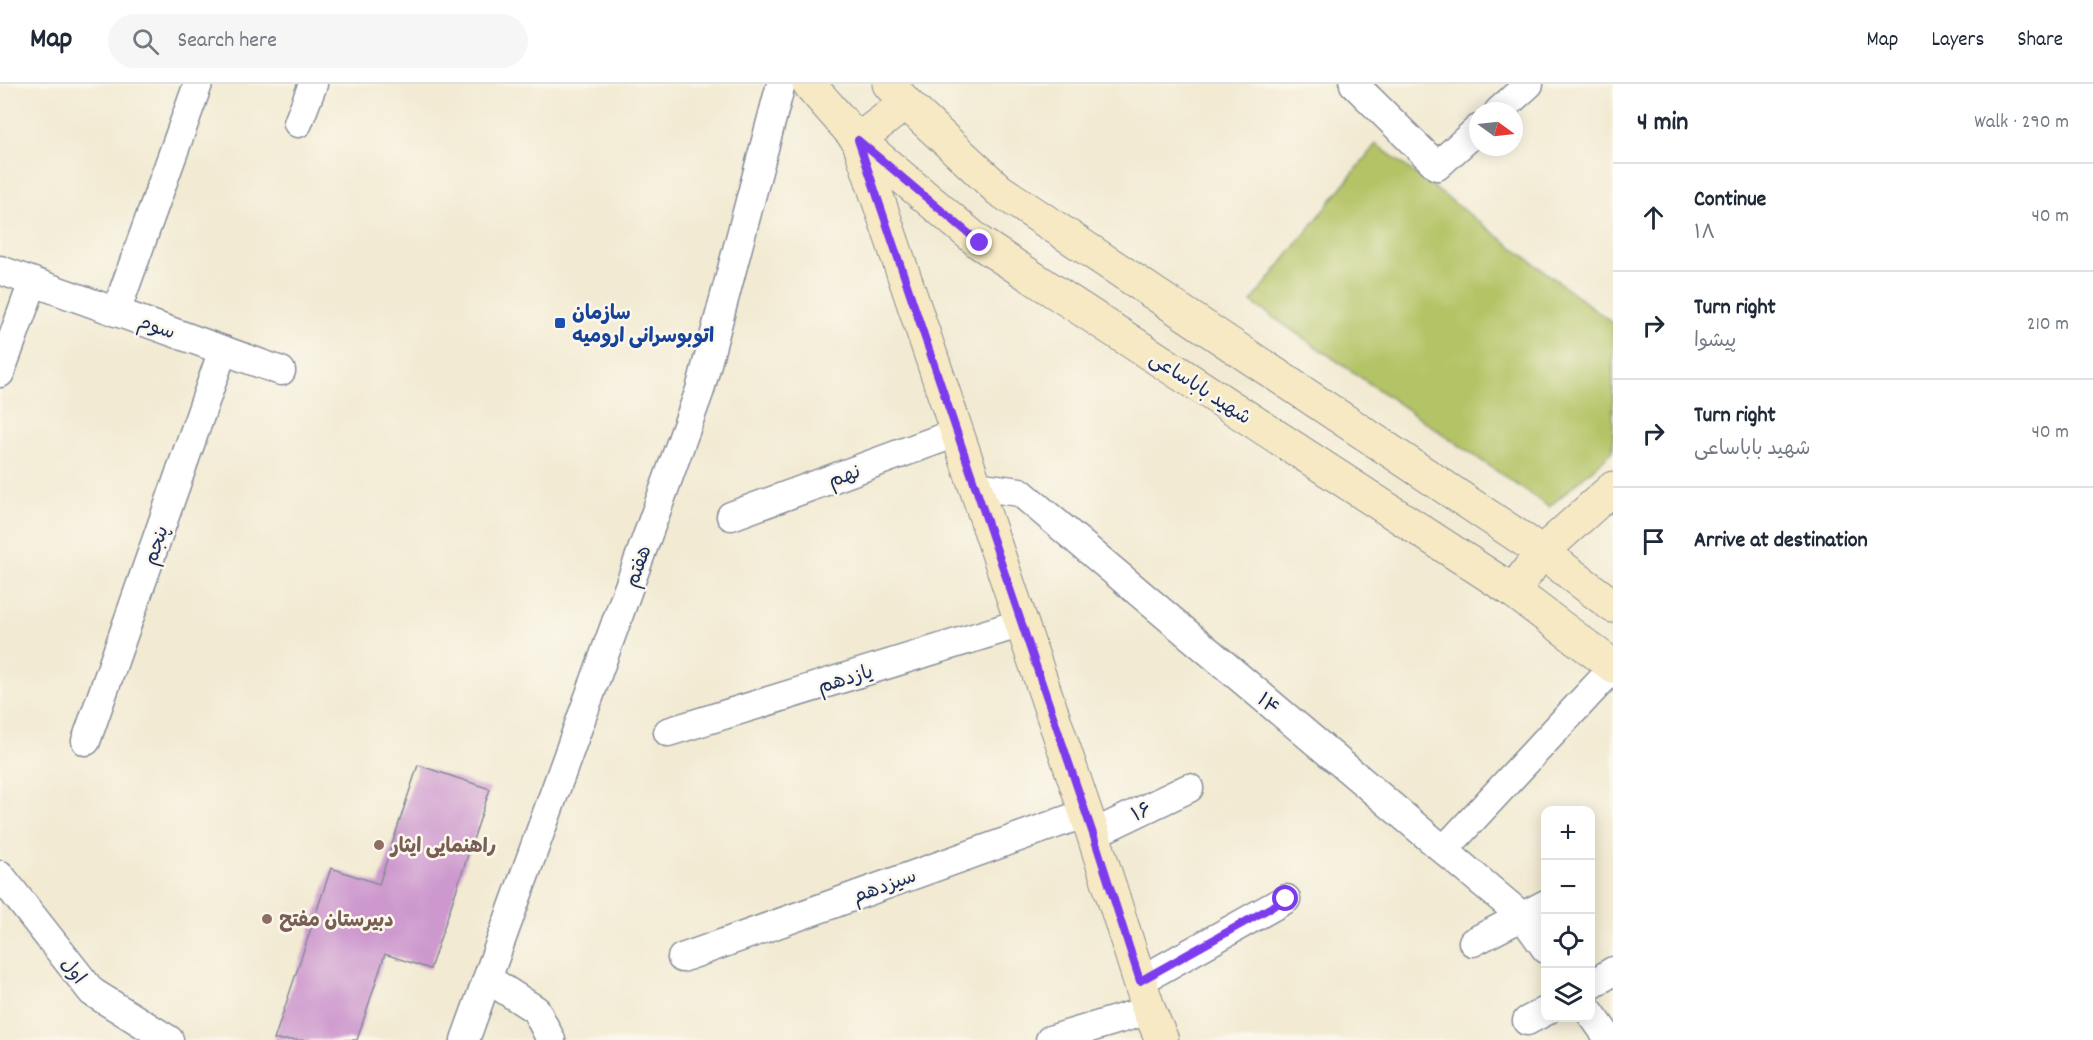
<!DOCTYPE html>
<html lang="en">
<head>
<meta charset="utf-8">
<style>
  :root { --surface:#fff; --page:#f6f6f7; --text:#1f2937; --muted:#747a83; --line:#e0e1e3 }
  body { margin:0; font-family:Dekko,"Playpen Sans Arabic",sans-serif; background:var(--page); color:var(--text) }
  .controls { position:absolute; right:18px; bottom:18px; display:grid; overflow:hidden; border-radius:12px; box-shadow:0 3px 15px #0003 }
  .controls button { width:54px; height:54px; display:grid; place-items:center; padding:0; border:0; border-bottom:2px solid var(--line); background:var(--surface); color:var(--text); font:30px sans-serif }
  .compass { position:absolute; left:1469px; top:18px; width:54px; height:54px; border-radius:50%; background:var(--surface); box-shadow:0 3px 15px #0003; rotate:105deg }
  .stop { position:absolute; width:18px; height:18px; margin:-14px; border:4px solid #7c3aed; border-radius:50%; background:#fff }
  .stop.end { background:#7c3aed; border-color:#fff; box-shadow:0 2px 6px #0008 }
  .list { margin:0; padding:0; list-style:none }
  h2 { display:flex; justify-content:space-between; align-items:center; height:78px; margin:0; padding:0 24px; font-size:26px }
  h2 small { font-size:20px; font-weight:400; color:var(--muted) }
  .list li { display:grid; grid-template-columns:39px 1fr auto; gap:18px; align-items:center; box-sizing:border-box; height:108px; padding:0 24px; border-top:2px solid var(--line) }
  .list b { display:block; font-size:22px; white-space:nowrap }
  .list p { margin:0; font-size:20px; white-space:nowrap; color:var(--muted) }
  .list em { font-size:20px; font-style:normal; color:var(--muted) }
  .icon { flex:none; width:33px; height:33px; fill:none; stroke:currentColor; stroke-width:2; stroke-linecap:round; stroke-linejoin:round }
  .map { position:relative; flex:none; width:1613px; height:956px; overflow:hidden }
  header { display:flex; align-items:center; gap:36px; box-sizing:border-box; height:84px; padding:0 30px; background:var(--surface); border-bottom:2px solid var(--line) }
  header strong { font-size:28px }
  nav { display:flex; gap:33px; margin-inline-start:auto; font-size:21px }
  .search { width:420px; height:54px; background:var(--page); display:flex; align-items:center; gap:15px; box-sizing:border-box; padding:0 21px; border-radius:33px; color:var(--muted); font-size:22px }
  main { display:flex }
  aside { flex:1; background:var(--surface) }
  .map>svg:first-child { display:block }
  .green { fill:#b4c365; stroke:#687962; stroke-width:1.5 }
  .building { fill:#cd98ce }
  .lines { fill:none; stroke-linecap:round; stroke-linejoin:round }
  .street-casing { stroke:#868c98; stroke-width:31 }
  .secondary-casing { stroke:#868c98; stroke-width:35 }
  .street { stroke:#fff; stroke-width:28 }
  .secondary { stroke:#f6e9c3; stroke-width:33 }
  .route { stroke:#7c3aed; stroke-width:8 }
  .transit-dot { fill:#1a4fb4; stroke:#fbf7ec; stroke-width:2 }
  .education-dot { fill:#8d6e63; stroke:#fbf7ec; stroke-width:2 }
  .labels { text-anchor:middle; stroke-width:5; stroke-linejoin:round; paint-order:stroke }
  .transit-label { font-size:20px; font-weight:bold; fill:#164399; stroke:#fbf7ec; text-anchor:start }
  .street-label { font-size:20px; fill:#1b2f5e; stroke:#fbf7ec }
  .education-label { font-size:20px; font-weight:bold; fill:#785e54; stroke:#fbf7ec; text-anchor:start }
</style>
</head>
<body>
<header>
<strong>Map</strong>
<div class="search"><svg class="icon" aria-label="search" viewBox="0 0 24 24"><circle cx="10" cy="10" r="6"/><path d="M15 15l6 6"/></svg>Search here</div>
<nav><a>Map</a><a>Layers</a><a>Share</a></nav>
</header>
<main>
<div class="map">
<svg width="1613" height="956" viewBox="0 0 1613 956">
  <rect width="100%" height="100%" fill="#fbf7ec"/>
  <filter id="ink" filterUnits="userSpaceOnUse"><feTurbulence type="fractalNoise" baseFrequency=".0167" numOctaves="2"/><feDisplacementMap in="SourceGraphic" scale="12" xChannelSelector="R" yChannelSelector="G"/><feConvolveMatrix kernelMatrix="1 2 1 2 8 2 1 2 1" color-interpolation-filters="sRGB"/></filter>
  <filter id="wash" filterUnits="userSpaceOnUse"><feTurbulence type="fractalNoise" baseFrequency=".008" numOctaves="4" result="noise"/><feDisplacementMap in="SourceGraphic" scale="24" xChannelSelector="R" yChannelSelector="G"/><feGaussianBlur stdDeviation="1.35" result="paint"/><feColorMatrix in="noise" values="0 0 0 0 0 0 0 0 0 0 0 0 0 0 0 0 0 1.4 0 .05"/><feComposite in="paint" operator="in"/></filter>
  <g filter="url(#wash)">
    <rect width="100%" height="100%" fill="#f2ead2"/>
    <polygon class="green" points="1376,60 1613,239 1613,367 1549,423 1251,218"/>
    <g id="blocks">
      <polygon class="building" points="418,681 490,705 430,885 385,870 357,956 274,956 331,784 379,800"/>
    </g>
  </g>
  <g filter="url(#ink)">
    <use href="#blocks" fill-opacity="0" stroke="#868c98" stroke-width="1.5"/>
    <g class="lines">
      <g class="street-casing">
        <g id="street">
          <polyline points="1354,0 1437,82 1478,45"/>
          <polyline points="1499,27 1529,0"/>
          <polyline points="298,39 313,0"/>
          <polyline points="0,186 281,287"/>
          <polyline points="116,228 198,0"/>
          <polyline points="0,289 33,198"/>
          <polyline points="975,402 1020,408 1523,833 1546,865"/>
          <polyline points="731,432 956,349"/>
          <polyline points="668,648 1022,539"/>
          <polyline points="86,657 223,266"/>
          <polyline points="1093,750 1189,704"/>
          <polyline points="1444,766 1613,584"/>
          <polyline points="0,791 92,908 169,956"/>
          <polyline points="1473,858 1546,820"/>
          <polyline points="682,874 1086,729"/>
          <polyline points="488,895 536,926 551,956"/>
          <polyline points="1140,897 1286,815"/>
          <polyline points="1590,902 1613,887"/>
          <polyline points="1590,928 1610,956"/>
          <polyline points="1527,937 1546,927"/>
          <polyline points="465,956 700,306 781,0"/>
          <polyline points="1050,956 1149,926"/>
        </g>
      </g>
      <g class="secondary-casing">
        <g id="secondary">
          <polyline points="809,0 858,56 980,159 1513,507 1613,582"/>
          <polyline points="889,0 906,19 999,106 1542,468 1613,522"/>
          <polyline points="906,19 858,56 1093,750 1149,926 1162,956"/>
          <polyline points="1513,507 1542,468 1613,404"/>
        </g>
      </g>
      <use href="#street" class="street"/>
      <use href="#secondary" class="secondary"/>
    </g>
  </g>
  <g class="lines" filter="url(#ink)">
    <polyline class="route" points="980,159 858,56 1093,750 1140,897 1286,815"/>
  </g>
  <rect class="transit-dot" x="554" y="233" width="12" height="12" rx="3"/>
  <g class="education-dot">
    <circle cx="379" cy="761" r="6"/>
    <circle cx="267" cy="835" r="6"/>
  </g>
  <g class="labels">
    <g class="transit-label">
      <text x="572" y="235">سازمان<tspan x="572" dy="23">اتوبوسرانی ارومیه</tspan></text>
    </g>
    <g class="street-label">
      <text transform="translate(157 242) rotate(19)" y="7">سوم</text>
      <text transform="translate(1201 303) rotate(33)" y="7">شهید باباساعی</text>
      <text transform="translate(844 391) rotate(-20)" y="7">نهم</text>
      <text transform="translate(155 461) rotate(-71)" y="7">پنجم</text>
      <text transform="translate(637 482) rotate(-70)" y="7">هفتم</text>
      <text transform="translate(845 594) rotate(-17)" y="7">یازدهم</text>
      <text transform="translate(1269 619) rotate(40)" y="7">۱۴</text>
      <text transform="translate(1141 727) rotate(-26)" y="7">۱۶</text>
      <text transform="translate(884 801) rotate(-20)" y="7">سیزدهم</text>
      <text transform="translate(74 886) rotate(52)" y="7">اول</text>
    </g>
    <g class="education-label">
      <text x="391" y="768">راهنمایی ایثار</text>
      <text x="279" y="842">دبیرستان مفتح</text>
    </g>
  </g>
</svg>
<div class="controls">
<button>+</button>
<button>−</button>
<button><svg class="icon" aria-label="locate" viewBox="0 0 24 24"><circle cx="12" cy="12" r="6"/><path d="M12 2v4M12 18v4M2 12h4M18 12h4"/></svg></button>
<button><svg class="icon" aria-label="layers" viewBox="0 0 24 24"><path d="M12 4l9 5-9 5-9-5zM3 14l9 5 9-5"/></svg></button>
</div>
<svg class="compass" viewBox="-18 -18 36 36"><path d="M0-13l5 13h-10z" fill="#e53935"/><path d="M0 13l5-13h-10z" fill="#747a83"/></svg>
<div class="stop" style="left:1286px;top:815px"></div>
<div class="stop end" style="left:980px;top:159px"></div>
</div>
<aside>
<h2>4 min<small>Walk · 290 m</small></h2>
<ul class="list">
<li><svg class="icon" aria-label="ahead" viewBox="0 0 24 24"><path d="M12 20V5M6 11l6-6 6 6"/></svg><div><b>Continue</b><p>۱۸</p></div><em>40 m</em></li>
<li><svg class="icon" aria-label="right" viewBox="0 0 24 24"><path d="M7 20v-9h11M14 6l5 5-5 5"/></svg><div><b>Turn right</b><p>پیشوا</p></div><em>210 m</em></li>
<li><svg class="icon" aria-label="right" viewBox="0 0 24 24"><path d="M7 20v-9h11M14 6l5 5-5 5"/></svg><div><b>Turn right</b><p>شهید باباساعی</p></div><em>40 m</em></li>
<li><svg class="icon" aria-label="arrive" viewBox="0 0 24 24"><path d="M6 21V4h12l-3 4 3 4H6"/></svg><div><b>Arrive at destination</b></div></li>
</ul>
</aside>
</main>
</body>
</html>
